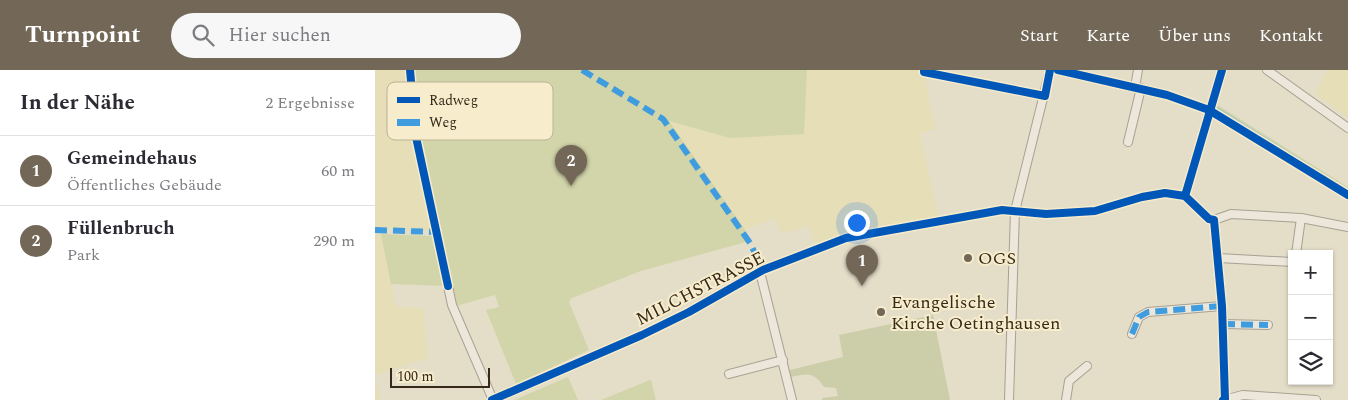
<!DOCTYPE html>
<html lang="de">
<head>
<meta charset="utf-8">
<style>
  :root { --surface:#fff; --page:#f7f7f7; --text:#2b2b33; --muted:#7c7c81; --line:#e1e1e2; --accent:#736857 }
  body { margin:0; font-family:Spectral,serif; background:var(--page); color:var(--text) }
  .controls { position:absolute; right:15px; bottom:15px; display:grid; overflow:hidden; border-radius:0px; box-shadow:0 1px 4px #0004 }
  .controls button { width:45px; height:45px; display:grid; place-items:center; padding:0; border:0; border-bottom:1px solid var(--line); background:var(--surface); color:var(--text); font:25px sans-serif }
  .scale { position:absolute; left:15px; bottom:12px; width:100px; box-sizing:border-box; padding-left:5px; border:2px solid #36291a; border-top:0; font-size:14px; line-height:18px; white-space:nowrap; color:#36291a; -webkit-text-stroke:4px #f7edcc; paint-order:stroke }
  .you { position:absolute; left:481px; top:152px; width:18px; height:18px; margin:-12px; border:4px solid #fff; border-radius:50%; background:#1a73e8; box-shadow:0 0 0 8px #1a73e833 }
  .badge { display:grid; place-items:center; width:32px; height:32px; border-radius:50%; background:var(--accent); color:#fff; font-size:16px; font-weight:700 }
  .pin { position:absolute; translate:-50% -41px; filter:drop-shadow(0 1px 2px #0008) }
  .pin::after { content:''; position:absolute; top:26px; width:18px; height:15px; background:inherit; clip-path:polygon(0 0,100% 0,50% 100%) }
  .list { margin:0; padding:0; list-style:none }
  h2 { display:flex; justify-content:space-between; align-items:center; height:65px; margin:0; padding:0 20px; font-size:21px }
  h2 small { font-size:16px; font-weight:400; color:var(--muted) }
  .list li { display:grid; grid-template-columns:32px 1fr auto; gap:15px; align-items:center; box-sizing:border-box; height:70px; padding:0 20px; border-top:1px solid var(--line) }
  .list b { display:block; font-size:19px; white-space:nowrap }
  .list p { margin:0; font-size:16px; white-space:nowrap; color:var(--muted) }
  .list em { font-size:16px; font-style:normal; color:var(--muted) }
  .icon { flex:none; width:28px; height:28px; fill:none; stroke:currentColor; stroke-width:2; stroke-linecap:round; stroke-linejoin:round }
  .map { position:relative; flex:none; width:973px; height:330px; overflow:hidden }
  header { display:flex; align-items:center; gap:30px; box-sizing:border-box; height:70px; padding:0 25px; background:var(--accent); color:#fff }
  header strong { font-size:24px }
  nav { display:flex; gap:28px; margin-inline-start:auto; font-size:18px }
  .search { width:350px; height:45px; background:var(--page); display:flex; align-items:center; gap:12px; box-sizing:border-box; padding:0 18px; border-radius:28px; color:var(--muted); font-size:19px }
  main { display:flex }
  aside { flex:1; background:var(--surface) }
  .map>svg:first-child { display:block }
  .farmland { fill:#e5deb7 }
  .green { fill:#d2d5a9 }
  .cemetery { fill:#cccea9 }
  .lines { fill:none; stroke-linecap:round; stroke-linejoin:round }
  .stream { stroke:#b4c9be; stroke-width:2 }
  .minor-casing { stroke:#a8a192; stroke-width:10 }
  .minor { stroke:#ece7da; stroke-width:8 }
  .quiet { stroke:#3e9cdf; stroke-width:6; stroke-dasharray:12 6; stroke-linecap:butt }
  .cycleway-casing { stroke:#f7edcc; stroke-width:11 }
  .cycleway { stroke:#0057b8; stroke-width:8 }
  .poi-dot { fill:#736857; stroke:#f7edcc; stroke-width:2 }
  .labels { text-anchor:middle; stroke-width:4; stroke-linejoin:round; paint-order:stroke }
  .poi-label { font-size:18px; fill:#36291a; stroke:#f7edcc; text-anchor:start }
  .street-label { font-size:18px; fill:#36291a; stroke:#f7edcc }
  .key { fill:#f7edcc; stroke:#bdb297; stroke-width:1 }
  .key-label { font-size:14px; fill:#36291a }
</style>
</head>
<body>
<header>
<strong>Turnpoint</strong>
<div class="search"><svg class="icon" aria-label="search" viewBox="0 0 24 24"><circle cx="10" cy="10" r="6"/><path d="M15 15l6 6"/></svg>Hier suchen</div>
<nav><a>Start</a><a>Karte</a><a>Über uns</a><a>Kontakt</a></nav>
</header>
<main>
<aside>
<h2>In der Nähe<small>2 Ergebnisse</small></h2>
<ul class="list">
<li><span class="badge">1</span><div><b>Gemeindehaus</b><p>Öffentliches Gebäude</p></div><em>60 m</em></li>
<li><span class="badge">2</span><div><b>Füllenbruch</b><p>Park</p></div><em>290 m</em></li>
</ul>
</aside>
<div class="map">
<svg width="973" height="330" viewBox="0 0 973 330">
  <rect width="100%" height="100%" fill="#e4ddc8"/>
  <g class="farmland">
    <polygon points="0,0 31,0 39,68 57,160 0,158"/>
    <polygon points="432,0 548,0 560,59 545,64 563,146 476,161 440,174 433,156 407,164 398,148 370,160 293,51 355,68 429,64"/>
    <polygon points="952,0 973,0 973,48 941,24"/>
    <polygon points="0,164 6,164 21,237 48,238 53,288 0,305 5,330 0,330"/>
  </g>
  <g class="green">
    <polygon points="37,0 432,0 429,64 355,68 294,51 370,160 371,172 266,201 197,228 194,232 214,280 141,314 111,240 124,237 120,225 81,236 79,232 45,71"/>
    <polygon points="841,34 973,117 973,130 838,47"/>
    <polygon points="6,164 57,166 70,216 16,214"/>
    <polygon points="193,307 203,330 139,330"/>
    <polygon points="276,310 281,330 226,330 275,310"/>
  </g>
  <path class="cemetery" d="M 558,245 L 575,330 L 447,330 L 447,328 L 463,326 L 461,318 L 449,317 C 439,302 433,303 416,307 L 415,300 L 468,287 L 464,265 Z"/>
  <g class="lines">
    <polyline class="stream" points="843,38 973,120"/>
    <g class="minor-casing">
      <g id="minor">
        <polyline points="683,0 792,25 834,40"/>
        <polyline points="892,0 973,58"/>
        <polyline points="573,7 670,26"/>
        <polyline points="760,17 763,0"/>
        <polyline points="753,72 766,18"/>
        <polyline points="810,126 847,0"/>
        <polyline points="839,150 847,236 850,329"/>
        <polyline points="839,150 856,144 926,148 973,157"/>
        <polyline points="921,184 926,148"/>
        <polyline points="844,188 917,192"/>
        <polyline points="385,202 417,330"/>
        <polyline points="73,216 77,235 118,330"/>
        <polyline points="848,254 893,255"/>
        <polyline points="757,264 764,247 773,242 847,236"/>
        <polyline points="354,304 408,290"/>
        <polyline points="117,330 267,265 314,242 388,200 471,168 627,140 671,144 720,141 767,127 790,123 810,126 834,149 839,150"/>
        <polyline points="634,330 640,141 675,0"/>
        <polyline points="691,330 694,311 712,296"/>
        <polyline points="848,330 868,325 941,330"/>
      </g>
    </g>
    <use href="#minor" class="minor"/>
    <g class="quiet">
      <polyline points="207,0 288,49 375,173 388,200"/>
      <polyline points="0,160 61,162"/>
      <polyline points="848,254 893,255"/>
      <polyline points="757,264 764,247 773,242 847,236"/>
    </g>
    <g class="cycleway-casing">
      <g id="cycleway">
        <polyline points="35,0 41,67 73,216"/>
        <polyline points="549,0 549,2 670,26 675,0"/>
        <polyline points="683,0 792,25 834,40 973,125"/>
        <polyline points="810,126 847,0"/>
        <polyline points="117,330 267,265 314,242 388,200 471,168 627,140 671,144 720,141 767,127 790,123 810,126 834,149 839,150 847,236 850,329 848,330"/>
      </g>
    </g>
    <use href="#cycleway" class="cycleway"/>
  </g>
  <g class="poi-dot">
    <circle cx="593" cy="188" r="5"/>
    <circle cx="506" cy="242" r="5"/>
  </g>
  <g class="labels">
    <g class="poi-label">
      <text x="603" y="194">OGS</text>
      <text x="516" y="238">Evangelische<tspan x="516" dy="21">Kirche Oetinghausen</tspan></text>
    </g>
    <g class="street-label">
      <text transform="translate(325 218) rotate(-27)" y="6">MILCHSTRASSE</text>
    </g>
  </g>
  <rect x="12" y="12" width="166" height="58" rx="8" class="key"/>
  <rect x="22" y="27" width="23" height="6" fill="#0057b8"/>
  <rect x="22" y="49" width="23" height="7" fill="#3e9cdf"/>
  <g class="key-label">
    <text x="54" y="35">Radweg</text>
    <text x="54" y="57">Weg</text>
  </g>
</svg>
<div class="controls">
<button>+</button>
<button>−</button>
<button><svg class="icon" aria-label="layers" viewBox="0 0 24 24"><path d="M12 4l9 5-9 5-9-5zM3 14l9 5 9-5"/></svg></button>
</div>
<div class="scale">100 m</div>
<div class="you"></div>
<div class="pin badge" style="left:487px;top:216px">1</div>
<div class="pin badge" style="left:196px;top:116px">2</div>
</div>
</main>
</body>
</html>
